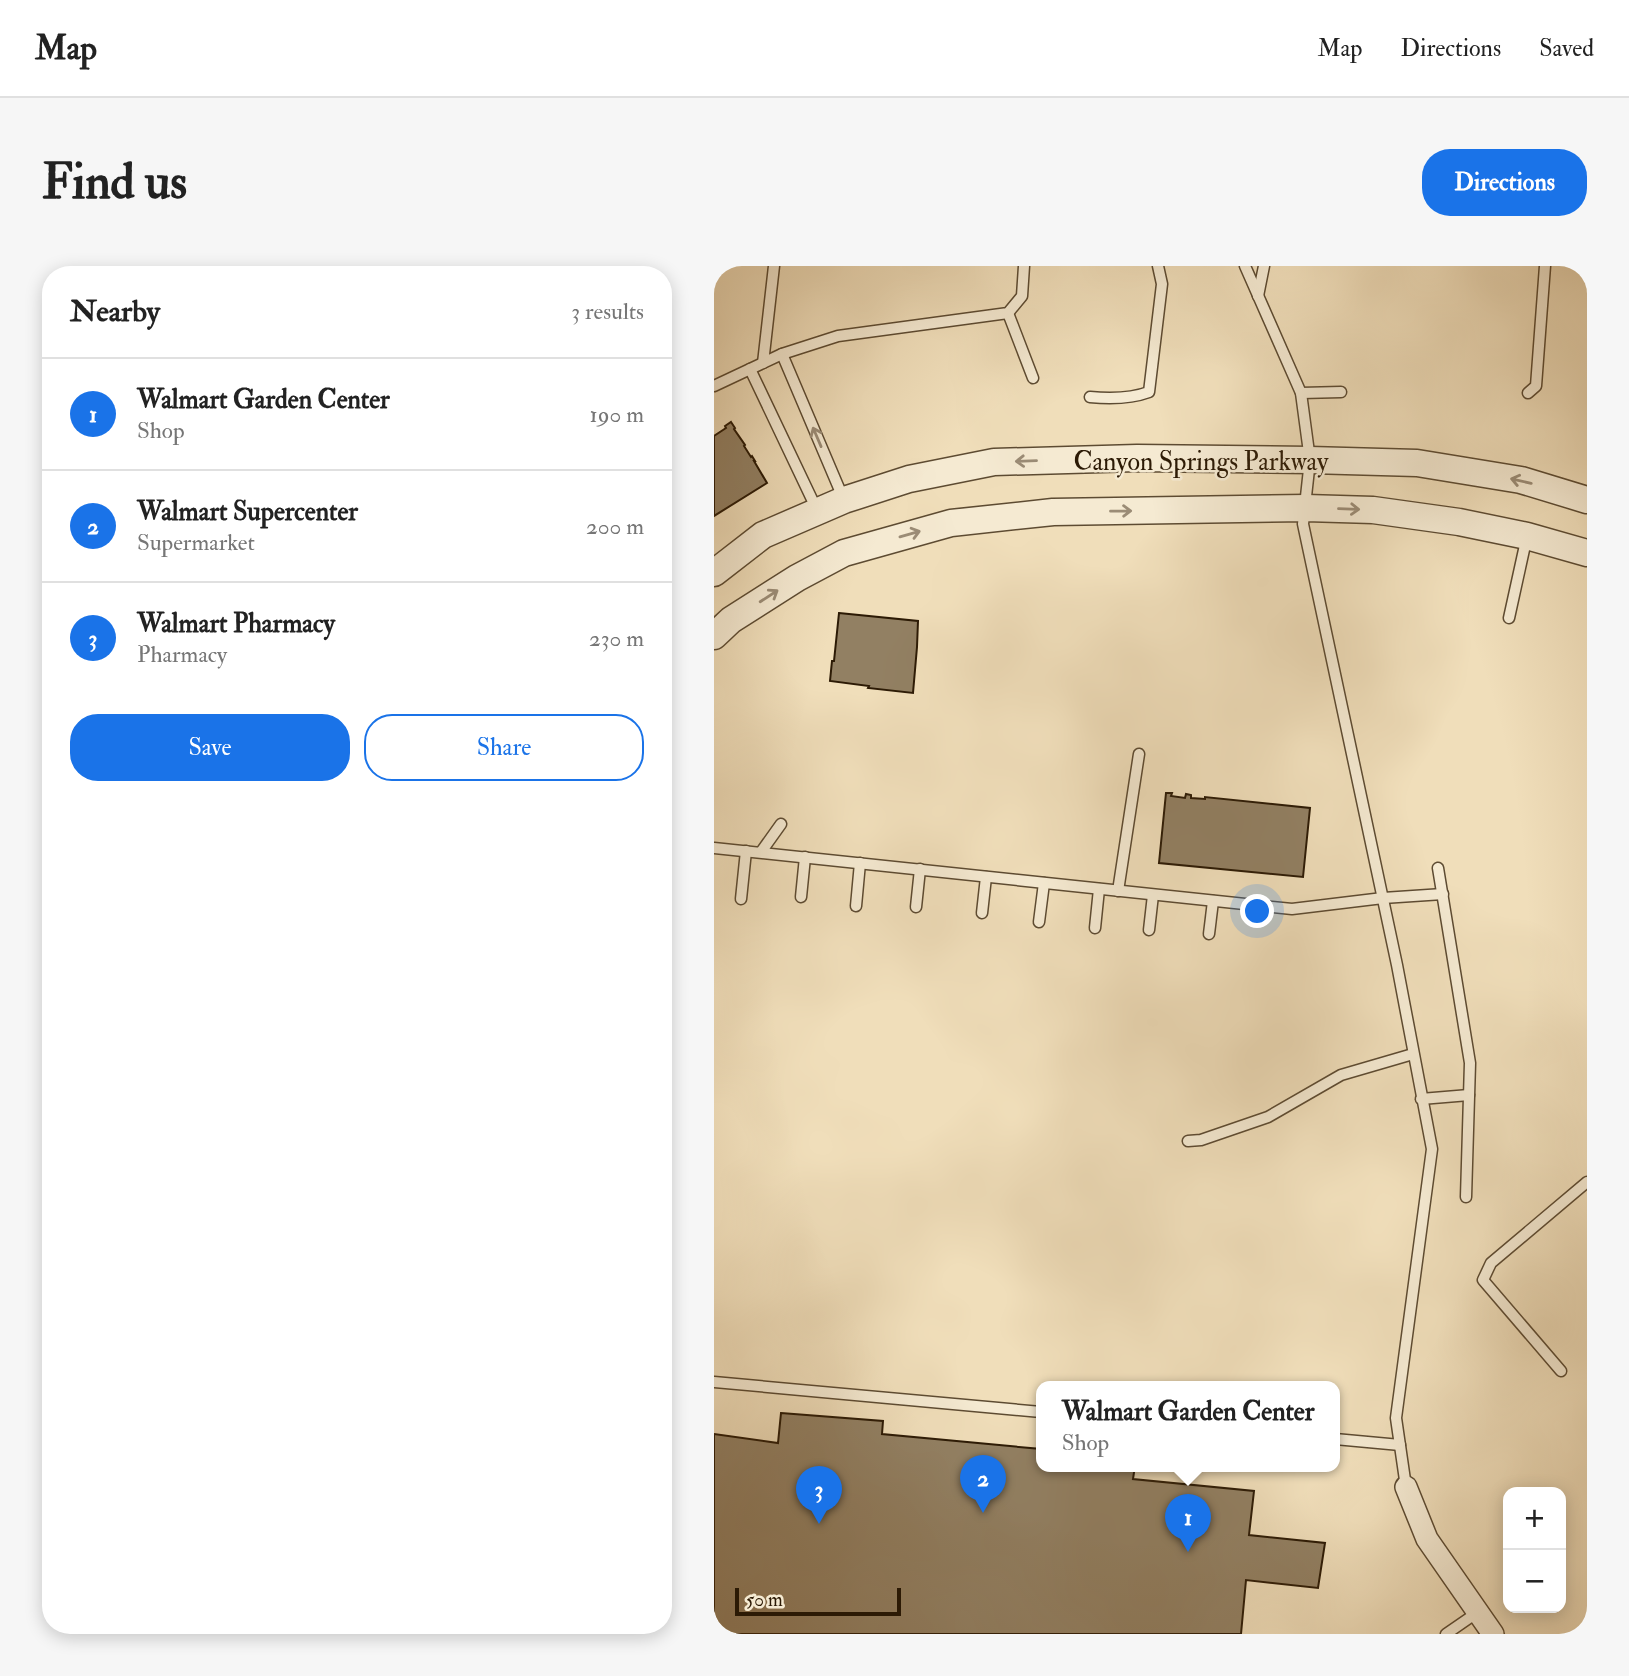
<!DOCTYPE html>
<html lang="en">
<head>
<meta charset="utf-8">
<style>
  :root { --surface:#fff; --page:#f6f6f6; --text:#222; --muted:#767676; --line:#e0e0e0; --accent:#1a73e8 }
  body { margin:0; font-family:"IM FELL Double Pica",serif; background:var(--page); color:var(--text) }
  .controls { position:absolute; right:21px; bottom:21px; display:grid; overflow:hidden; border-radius:14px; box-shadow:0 4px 18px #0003 }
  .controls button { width:63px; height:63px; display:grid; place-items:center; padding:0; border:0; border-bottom:2px solid var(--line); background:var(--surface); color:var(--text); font:35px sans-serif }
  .scale { position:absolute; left:21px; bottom:18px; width:166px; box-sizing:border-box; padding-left:7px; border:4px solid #2c1a05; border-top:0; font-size:19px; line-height:24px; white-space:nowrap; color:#2c1a05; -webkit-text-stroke:5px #f5ead2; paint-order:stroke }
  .you { position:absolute; left:544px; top:646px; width:24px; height:24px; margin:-18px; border:5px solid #fff; border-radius:50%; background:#1a73e8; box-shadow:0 0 0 10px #1a73e833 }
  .badge { display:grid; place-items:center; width:46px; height:46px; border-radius:50%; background:var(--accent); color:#fff; font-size:23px; font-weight:700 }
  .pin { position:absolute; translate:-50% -58px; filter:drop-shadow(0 2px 4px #0008) }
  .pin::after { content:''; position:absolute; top:37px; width:24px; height:21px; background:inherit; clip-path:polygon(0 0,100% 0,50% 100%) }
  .popup { position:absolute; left:322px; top:1115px; width:304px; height:91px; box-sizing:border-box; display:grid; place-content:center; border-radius:14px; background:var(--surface); filter:drop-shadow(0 2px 5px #0005); font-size:23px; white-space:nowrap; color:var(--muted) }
  .popup b { font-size:26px; color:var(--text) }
  .popup::after { content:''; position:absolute; left:50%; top:100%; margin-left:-14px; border:14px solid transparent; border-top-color:var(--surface) }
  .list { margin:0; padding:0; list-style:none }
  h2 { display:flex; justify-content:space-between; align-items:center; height:91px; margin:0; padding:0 28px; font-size:30px }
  h2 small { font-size:23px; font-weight:400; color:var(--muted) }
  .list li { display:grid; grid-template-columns:46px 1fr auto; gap:21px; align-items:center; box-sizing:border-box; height:112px; padding:0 28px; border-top:2px solid var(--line) }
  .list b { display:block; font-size:26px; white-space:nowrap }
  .list p { margin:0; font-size:23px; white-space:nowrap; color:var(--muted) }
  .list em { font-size:23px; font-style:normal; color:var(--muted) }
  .actions { display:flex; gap:14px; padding:21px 28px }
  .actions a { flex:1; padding:16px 0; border:2px solid var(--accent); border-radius:28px; text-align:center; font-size:24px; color:var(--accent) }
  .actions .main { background:var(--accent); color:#fff }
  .map { position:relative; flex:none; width:873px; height:1368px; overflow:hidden; border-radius:28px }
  header { display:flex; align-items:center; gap:42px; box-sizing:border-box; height:98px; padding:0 35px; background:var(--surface); border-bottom:2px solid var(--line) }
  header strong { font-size:33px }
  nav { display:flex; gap:38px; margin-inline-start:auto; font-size:24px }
  .intro { display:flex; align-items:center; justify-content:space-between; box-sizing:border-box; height:168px; padding:0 42px }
  h1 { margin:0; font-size:49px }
  .button { padding:18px 32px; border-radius:28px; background:var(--accent); color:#fff; font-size:24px; font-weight:700 }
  main { display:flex; gap:42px; padding:0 42px }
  aside { flex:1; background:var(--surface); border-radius:28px; box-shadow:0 4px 18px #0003 }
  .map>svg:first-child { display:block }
  .building { fill:#928063; stroke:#2c1a05; stroke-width:2 }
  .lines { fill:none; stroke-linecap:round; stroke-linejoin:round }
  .service-casing { stroke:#5d4b32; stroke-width:13 }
  .minor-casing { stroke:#5d4b32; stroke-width:24 }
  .tertiary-casing { stroke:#5d4b32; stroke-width:29 }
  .service { stroke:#f5ead2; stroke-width:10 }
  .minor { stroke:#f5ead2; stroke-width:21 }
  .tertiary { stroke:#f5ead2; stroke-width:26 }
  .oneway { stroke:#9b8c76 }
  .labels { text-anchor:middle; stroke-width:5; stroke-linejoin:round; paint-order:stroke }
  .street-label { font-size:26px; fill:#2c1a05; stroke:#f5ead2 }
</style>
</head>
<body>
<header>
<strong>Map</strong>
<nav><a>Map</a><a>Directions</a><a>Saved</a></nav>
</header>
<div class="intro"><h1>Find us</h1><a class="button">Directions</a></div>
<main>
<aside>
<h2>Nearby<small>3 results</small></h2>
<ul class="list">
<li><span class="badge">1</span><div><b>Walmart Garden Center</b><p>Shop</p></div><em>190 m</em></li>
<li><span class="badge">2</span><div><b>Walmart Supercenter</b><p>Supermarket</p></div><em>200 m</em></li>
<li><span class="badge">3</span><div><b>Walmart Pharmacy</b><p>Pharmacy</p></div><em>230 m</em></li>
</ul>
<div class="actions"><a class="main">Save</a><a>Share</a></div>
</aside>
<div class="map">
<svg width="873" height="1368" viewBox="0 0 873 1368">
  <rect width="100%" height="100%" fill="#f0deba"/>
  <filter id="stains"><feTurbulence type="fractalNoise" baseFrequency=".00286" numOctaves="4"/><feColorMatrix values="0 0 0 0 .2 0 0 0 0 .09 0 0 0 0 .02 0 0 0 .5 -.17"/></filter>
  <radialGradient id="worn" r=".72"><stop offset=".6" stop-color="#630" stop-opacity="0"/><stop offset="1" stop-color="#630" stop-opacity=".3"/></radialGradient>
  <g class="building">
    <polygon points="17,156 21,162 20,163 31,179 30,180 37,191 38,190 41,195 40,195 53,217 0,250 0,170 12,162 11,160"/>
    <polygon points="125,347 204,355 203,381 199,427 154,422 155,420 116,415 118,395 120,395"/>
    <polygon points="452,527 458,527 457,530 471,532 472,528 477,529 477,532 491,533 491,531 596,542 589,611 445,597"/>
    <polygon points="67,1147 169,1155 168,1168 327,1183 327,1200 421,1200 419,1213 540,1225 535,1269 611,1277 604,1322 532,1314 527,1368 0,1368 0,1168 64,1177"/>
  </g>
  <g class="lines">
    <g class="service-casing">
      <g id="service">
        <polyline points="531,0 587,127 596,194 589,258 683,699 718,883 682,1152 692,1221"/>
        <polyline points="544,30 550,0"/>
        <polyline points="294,47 319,112"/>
        <polyline points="68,88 130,234"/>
        <polyline points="49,97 60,0"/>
        <polyline points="36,103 104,246"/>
        <polyline points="0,120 68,88 124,70 294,47 308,30 310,0"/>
        <polyline points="587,127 627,126"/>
        <polyline points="814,127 822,120 831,0"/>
        <path d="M 376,131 C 397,133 416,133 435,126 L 448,18 L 444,0"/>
        <polyline points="795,352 813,270"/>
        <polyline points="0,582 578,643 669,632 729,628"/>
        <polyline points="47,586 67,558"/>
        <polyline points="724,602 756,797 752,931"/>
        <polyline points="404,625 425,488"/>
        <polyline points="87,631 91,591"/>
        <polyline points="27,633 32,585"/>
        <polyline points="142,640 146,597"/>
        <polyline points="202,641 206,603"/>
        <polyline points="268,647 272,611"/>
        <polyline points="325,656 330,617"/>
        <polyline points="381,662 385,623"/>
        <polyline points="435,664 439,629"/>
        <polyline points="495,668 499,635"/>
        <polyline points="707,833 755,829"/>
        <polyline points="474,875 487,874 554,851 627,809 699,788"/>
        <polyline points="847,1105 769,1014 777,997 873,916"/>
        <polyline points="0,1116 327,1146"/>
        <polyline points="621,1173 686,1179"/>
        <polyline points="732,1368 764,1346"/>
      </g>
    </g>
    <g class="minor-casing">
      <polyline id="minor" points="692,1221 713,1273 779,1368"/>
    </g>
    <g class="tertiary-casing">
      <g id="tertiary">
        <polyline points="0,307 49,269 130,234 195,213 280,196 423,192 596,194 703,197 807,214 873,234"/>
        <polyline points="0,370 17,354 83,312 130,287 237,257 339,246 592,242 659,244 745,256 813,270 873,287"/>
      </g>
    </g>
    <use href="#service" class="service"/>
    <use href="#minor" class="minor"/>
    <use href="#tertiary" class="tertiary"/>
  </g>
  <defs><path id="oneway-shaft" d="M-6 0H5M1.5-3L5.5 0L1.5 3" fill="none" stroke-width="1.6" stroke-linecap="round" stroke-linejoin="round" transform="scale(1.75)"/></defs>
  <g class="oneway">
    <use href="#oneway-shaft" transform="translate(103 171) rotate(-113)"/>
    <use href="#oneway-shaft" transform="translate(312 195) rotate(178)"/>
    <use href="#oneway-shaft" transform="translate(807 215) rotate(-167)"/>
    <use href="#oneway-shaft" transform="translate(635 243) rotate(2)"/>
    <use href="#oneway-shaft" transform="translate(407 245) rotate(-1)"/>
    <use href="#oneway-shaft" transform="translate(196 268) rotate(-16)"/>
    <use href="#oneway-shaft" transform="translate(55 330) rotate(-33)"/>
  </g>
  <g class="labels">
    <g class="street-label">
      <text x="487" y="204">Canyon Springs Parkway</text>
    </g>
  </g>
  <rect width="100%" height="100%" filter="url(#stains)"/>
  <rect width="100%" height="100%" fill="url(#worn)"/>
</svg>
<div class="controls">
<button>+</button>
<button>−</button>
</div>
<div class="scale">50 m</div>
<div class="you"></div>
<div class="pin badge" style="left:474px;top:1286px">1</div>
<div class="popup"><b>Walmart Garden Center</b>Shop</div>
<div class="pin badge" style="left:269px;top:1247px">2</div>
<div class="pin badge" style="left:105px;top:1258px">3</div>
</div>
</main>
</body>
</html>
